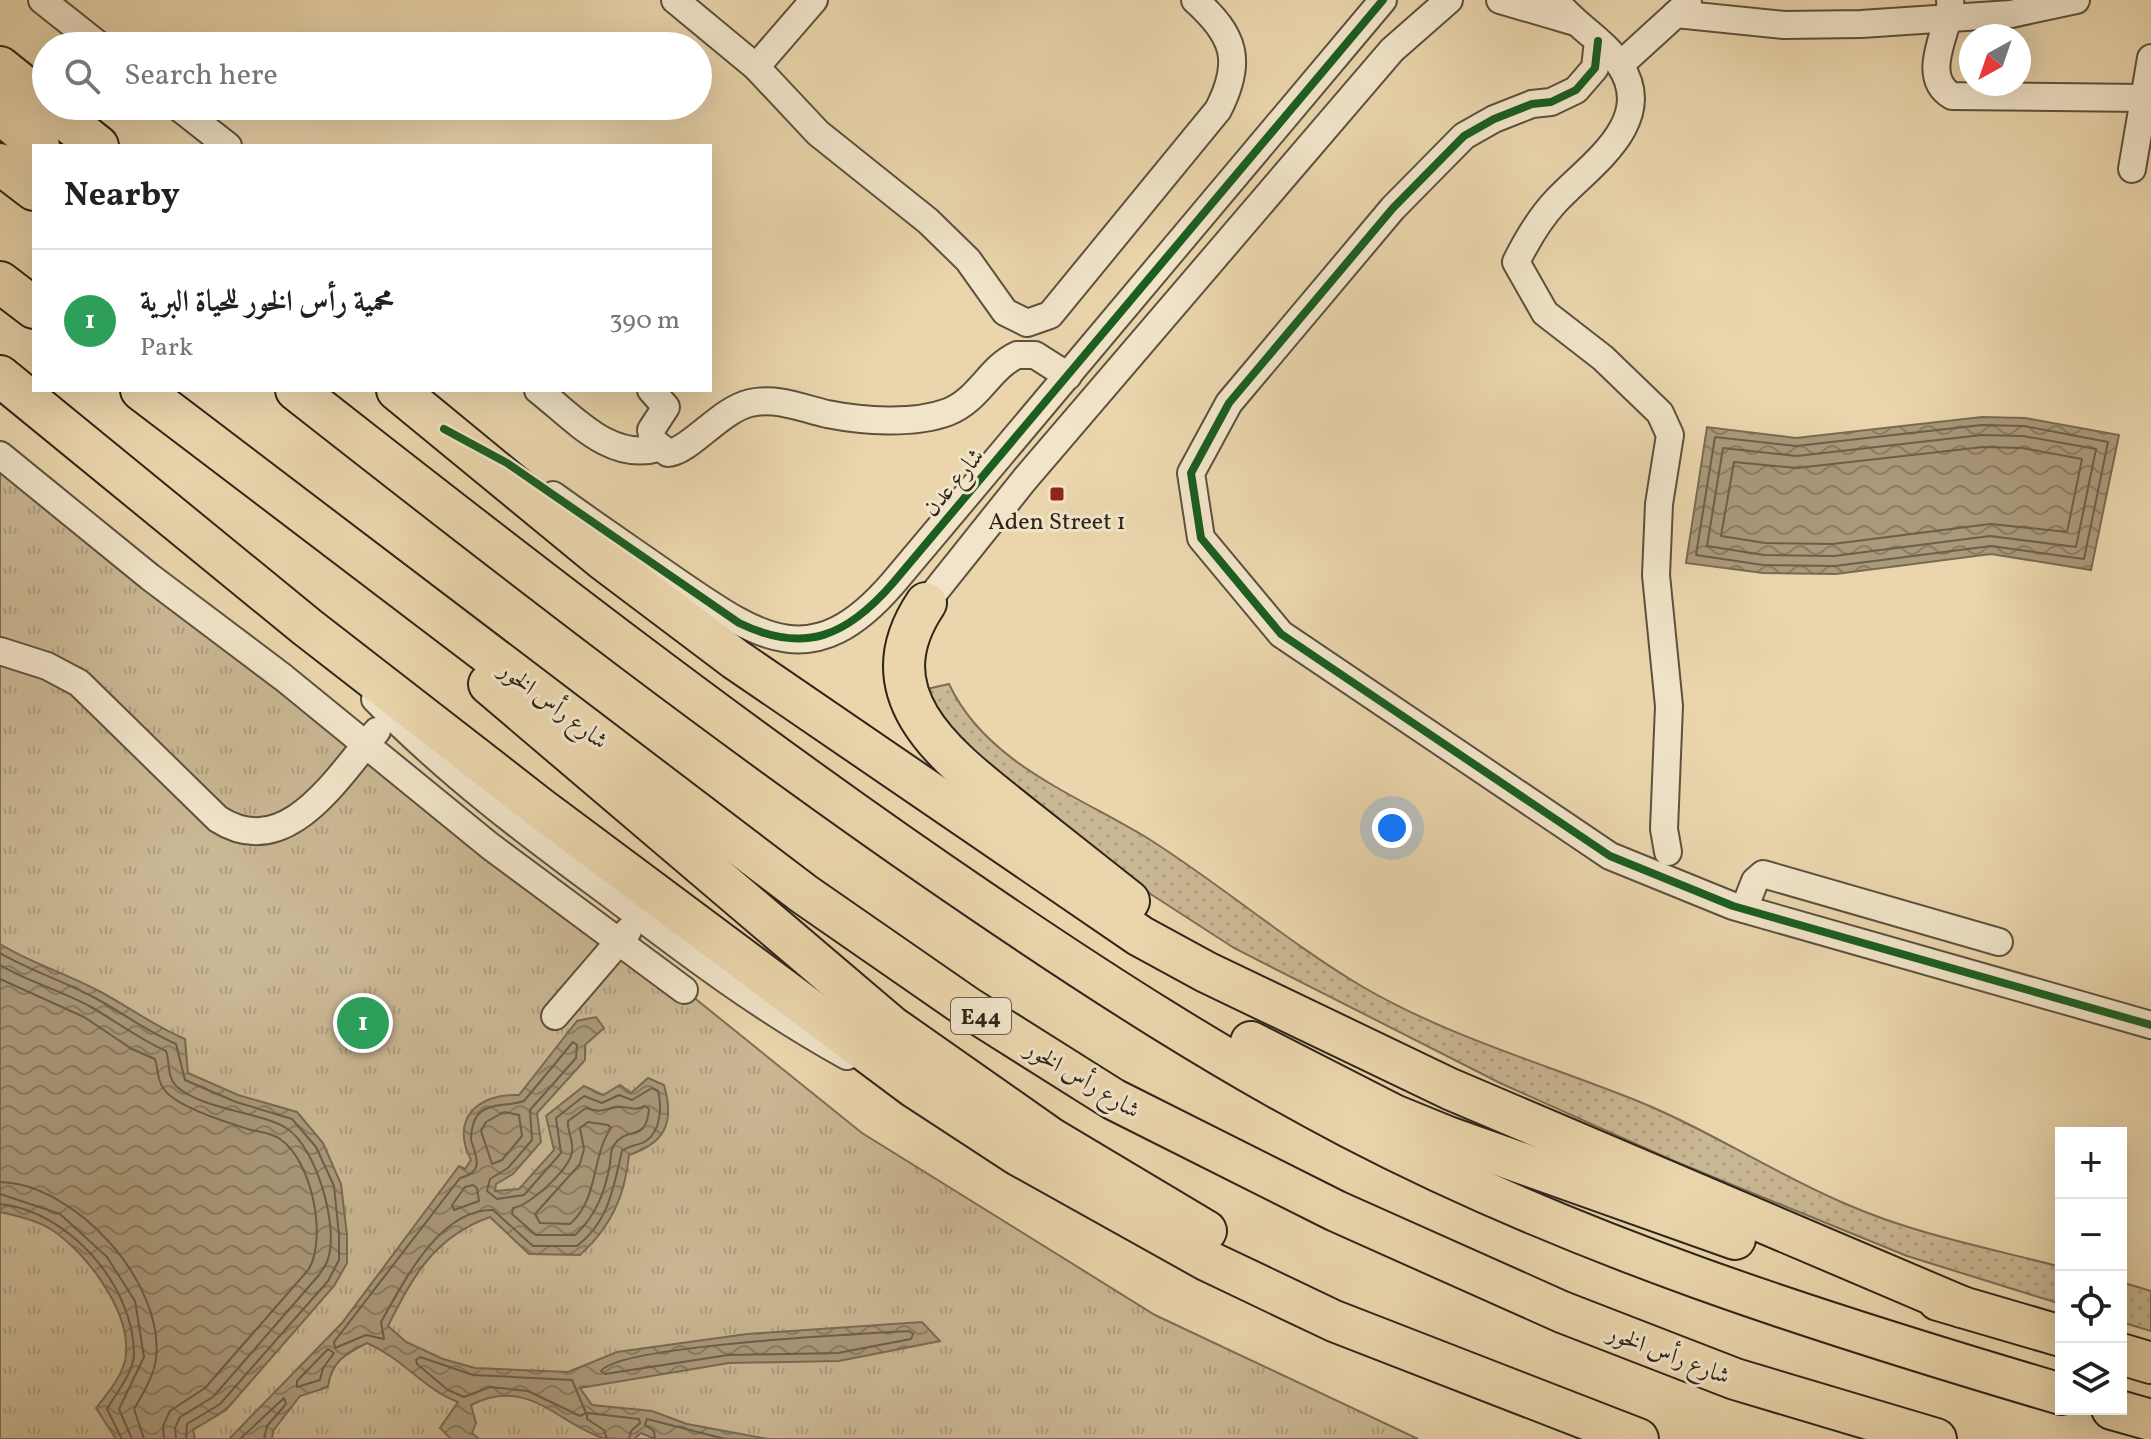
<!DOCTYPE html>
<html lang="en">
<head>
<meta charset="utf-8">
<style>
  :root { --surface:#fff; --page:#f2f2f2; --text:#202124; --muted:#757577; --line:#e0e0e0; --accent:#1a73e8 }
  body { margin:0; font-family:Vollkorn,Amiri,serif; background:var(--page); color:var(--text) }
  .controls { position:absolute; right:24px; bottom:24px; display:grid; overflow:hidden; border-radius:0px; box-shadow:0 8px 32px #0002 }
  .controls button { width:72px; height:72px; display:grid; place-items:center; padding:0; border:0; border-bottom:2px solid var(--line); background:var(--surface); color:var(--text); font:40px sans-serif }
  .compass { position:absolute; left:1959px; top:24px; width:72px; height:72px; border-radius:50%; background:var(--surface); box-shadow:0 8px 32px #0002; rotate:220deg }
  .you { position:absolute; left:1392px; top:828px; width:28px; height:28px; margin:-20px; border:6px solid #fff; border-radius:50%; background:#1a73e8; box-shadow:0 0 0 12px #1a73e833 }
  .badge { display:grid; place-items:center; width:52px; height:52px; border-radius:50%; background:var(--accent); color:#fff; font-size:26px; font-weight:700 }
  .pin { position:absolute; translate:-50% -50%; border:4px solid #fff; box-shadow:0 2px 8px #0006 }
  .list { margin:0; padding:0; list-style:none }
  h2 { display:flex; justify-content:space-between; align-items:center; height:104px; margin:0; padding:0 32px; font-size:34px }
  h2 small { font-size:26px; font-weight:400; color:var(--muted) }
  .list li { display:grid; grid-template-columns:52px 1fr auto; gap:24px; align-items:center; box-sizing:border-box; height:144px; padding:0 32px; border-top:2px solid var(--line) }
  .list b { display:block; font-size:30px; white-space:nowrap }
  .list p { margin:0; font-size:26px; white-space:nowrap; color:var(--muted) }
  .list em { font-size:26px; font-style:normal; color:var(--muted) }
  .icon { flex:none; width:44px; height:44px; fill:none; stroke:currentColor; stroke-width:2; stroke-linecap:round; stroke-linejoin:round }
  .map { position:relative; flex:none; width:2151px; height:1439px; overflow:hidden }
  .search { position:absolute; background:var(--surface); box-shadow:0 8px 32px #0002; left:32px; top:32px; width:680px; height:88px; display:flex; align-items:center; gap:20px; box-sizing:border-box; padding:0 28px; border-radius:44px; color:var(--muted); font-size:30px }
  .panel { position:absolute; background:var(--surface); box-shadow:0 8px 32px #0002; left:32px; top:144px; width:680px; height:248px; border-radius:0px }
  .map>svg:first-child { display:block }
  .park { fill:url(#park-tufts); stroke:#7c6e56; stroke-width:2 }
  .garden { fill:url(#garden-dots); stroke:#7c6e56; stroke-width:2 }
  .water { fill:url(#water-waves); stroke:#786b53; stroke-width:2 }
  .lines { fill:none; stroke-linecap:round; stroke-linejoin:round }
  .shore { stroke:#6c5f4a; stroke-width:2 }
  .minor-casing { stroke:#5d513e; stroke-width:30 }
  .highway-casing { stroke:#2e2519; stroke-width:44 }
  .minor { stroke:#f1e4c9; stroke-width:26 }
  .highway { stroke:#ead5ac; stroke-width:40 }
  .cycleway-casing { stroke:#f1e4c9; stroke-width:13 }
  .cycleway { stroke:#1b5e20; stroke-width:8 }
  .poi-dot { fill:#8f2418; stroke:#f1e4c9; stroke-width:3 }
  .labels { text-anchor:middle; stroke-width:6; stroke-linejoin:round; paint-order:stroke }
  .shield { fill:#f1e4c9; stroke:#685e4e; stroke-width:2 }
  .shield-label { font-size:22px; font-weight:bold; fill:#2e2519 }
  .street-label { font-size:24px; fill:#2e2519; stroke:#f1e4c9 }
  .poi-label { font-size:24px; fill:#2e2519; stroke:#f1e4c9 }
</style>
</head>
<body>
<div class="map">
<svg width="2151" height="1439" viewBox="0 0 2151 1439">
  <defs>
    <pattern id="park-tufts" width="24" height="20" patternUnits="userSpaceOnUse" patternTransform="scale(2)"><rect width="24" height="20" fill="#cab793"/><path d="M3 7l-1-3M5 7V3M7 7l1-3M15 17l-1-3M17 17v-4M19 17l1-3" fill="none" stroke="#ae9d7e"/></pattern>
    <pattern id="garden-dots" width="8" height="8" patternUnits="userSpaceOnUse" patternTransform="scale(2)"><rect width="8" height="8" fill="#cab793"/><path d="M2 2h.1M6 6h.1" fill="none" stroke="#ae9d7e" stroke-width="1.8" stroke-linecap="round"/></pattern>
    <pattern id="water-waves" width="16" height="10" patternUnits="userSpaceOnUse" patternTransform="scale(2)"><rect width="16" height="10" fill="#aa997a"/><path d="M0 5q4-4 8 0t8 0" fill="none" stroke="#8b7d63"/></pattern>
  </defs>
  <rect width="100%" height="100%" fill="#ead5ac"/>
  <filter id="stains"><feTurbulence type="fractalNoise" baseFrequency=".0025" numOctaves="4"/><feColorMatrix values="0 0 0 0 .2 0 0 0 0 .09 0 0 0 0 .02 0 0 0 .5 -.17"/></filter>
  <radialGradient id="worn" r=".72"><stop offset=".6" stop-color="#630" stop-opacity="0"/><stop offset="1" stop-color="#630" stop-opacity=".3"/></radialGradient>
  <polygon class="park" points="0,449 589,913 862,1133 1155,1315 1418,1439 0,1439"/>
  <g class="garden">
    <path d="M 949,684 C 987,765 1080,796 1152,841 C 1224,887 1289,943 1363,987 C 1451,1038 1546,1064 1640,1102 C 1711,1131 1775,1174 1846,1204 C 1914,1234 1989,1248 2061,1267 L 2061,1304 L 1907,1256 L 1674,1161 L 1500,1083 L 1234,948 L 1132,882 L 948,730 L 927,689 Z"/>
    <polygon points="2121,1282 2151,1291 2151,1331 2121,1322"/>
  </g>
  <g class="water">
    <polygon points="1982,417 2025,418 2119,435 2091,570 1991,554 1836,574 1763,573 1686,563 1707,427 1796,438"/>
    <path d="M 0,944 C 31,963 65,973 97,990 C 128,1006 150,1024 185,1039 L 188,1073 L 238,1095 L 297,1112 L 323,1143 L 341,1184 L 347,1235 L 347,1263 L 334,1286 L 226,1410 L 193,1430 L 195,1439 L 116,1439 L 96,1408 C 107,1394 125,1373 126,1354 C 130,1310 84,1248 47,1227 C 34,1220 14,1215 0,1212 Z"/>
    <path d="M 596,1017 L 604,1028 L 585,1045 L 585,1060 L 537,1113 L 541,1142 L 513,1174 L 496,1184 L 495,1191 L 519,1189 L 554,1150 L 546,1116 L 584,1086 L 603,1095 L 620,1085 L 631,1093 L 648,1078 L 664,1085 C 675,1123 665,1143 629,1155 C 625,1196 611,1227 580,1255 L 529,1254 L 490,1217 C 434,1237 413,1276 388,1326 L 406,1342 L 443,1359 L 475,1368 L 568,1372 L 617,1352 L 747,1334 L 922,1322 L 940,1341 L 839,1361 L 729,1363 L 580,1388 L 592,1405 L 652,1411 L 687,1424 L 768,1439 L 655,1439 L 641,1433 L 634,1439 C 625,1439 612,1439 603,1438 C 557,1423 528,1376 471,1405 L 476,1423 L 472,1433 L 479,1439 L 451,1439 L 440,1428 L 458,1402 C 423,1389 404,1359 367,1343 C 345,1354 331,1362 328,1387 L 300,1396 L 273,1431 L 272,1439 L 229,1439 L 342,1323 L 459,1166 L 465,1169 L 471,1160 C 450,1120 477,1093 519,1095 L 577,1021 Z"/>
  </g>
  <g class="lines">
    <g class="shore">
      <polygon points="1982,425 2024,426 2108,442 2084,559 1991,546 1835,566 1763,565 1696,555 1715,437 1796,446"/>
      <polygon points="1982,435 2023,436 2096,449 2076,547 1990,536 1834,556 1764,555 1707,546 1723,448 1797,456"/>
      <polygon points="1983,447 2022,448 2082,459 2067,532 1990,524 1833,544 1765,543 1721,536 1734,462 1797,468"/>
      <path d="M 0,953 C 31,971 64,981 95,998 C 123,1013 146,1031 176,1044 L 185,1080 L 236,1102 L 292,1119 L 316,1147 L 334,1186 L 339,1235 L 339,1260 L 328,1281 L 220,1404 L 187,1424 L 186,1439"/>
      <path d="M 0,965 C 29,982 62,991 91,1007 C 117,1022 139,1039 166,1051 C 170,1062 167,1077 176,1086 C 202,1110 261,1112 286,1128 C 316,1146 339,1226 328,1259 C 327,1264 322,1270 319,1275 L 213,1397 L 180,1417 L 175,1428 L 176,1439"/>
      <path d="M 0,979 L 84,1017 L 132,1049 L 155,1059 C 158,1068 157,1079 163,1088 C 175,1107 229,1123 251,1130 C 260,1132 273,1133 280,1139 C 312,1161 327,1236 309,1269 L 205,1388 L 170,1411 L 163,1426 L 164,1439"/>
      <path d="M 573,1042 L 577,1045 L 576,1058 L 530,1110 L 532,1140 L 508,1168 L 490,1179 L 487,1191 L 497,1199 L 524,1195 L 561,1153 L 556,1118 L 584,1096 L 602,1103 L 619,1095 L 632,1100 L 652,1088 L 658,1091 C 662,1106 661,1131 646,1141 C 638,1146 629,1145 622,1151 C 613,1189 609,1221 577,1246 L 533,1246 L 493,1210 C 439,1209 404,1282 381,1322 L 384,1339 L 366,1335 L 335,1348 L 334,1342 L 460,1178 C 484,1172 477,1158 471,1140 C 472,1098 499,1109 524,1101 Z"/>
      <path d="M 645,1106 L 649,1109 C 646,1144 627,1125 614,1145 C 610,1151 611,1157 610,1164 C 605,1192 596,1216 575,1235 L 536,1235 L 512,1214 L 513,1208 C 530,1205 569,1170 572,1152 C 574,1142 567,1131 568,1121 L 586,1108 C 605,1114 603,1108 619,1107 C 630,1106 633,1112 645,1106 Z"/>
      <polygon points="504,1112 519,1115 522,1136 502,1160 492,1164 481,1131 486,1122"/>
      <path d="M 588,1122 L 608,1125 L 611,1128 C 591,1157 599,1199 570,1224 L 540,1223 L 535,1214 L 580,1164 L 584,1149 L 580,1128 Z"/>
      <path d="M 0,1182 C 76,1184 165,1283 156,1359 C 154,1376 142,1395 134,1409 L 144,1439"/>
      <polygon points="473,1185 477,1188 479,1201 454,1210 452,1205 465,1187"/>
      <polyline points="0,1194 60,1214 107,1257 135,1301 144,1357 119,1409 132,1439"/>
      <path d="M 0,1204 C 69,1211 134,1286 134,1354 C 134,1372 116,1393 107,1409 L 122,1439"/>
      <path d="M 909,1331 L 913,1334 L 911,1339 L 838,1353 L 728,1355 L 605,1374 L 601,1371 C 620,1345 864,1334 909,1331 Z"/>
      <polygon points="328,1349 334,1353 323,1368 320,1380 297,1387 297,1381"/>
      <polygon points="420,1357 473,1375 572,1380 586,1413 580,1416 528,1391 490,1387 464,1397 448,1390 417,1364 416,1360"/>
      <polyline points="240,1439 284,1398 286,1404 267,1426 264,1439"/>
      <polyline points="607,1439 604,1430 587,1419 587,1413 639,1419 640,1423 631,1431 629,1439"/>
      <polyline points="655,1439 654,1431 645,1425 647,1419 725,1439"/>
    </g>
    <g class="minor-casing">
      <g id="minor">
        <polyline points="42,0 100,46"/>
        <path d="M 675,0 L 756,67 L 818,133 L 928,221 L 968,260 L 1005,312 L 1027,323 L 1050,315 L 1218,110 C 1243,61 1235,36 1195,0"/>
        <polyline points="1500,0 1572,21"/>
        <path d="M 1555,0 C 1574,25 1603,39 1620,65 C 1657,122 1591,164 1556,201 C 1539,219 1527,240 1516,262 L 1545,313 L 1603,358 L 1660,413 L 1670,435 L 1659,504 L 1656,575 L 1669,706 L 1664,829 L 1668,852"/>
        <path d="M 1950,0 C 1954,23 1916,75 1952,96 L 2144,98"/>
        <polyline points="1676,14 1784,25 1861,24 2011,14 2076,0"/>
        <polyline points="1598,41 1595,68 1576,90 1551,102 1532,104 1494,119 1464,136 1393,208 1229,403 1191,473 1201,538 1281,634 1610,856 1733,906 2151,1025"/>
        <polyline points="1620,65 1688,3"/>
        <polyline points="756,67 814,0"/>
        <polyline points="177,106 228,146"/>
        <polyline points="2132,169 2151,58"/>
        <path d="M 538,390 C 573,417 610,462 658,448"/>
        <path d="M 651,390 L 666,407 L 651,430 L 653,441 L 668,453 C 689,452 720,410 750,403 C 778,397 801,408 827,414 C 863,421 913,425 948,412 C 979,400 989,368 1017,355 L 1035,355 L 1068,376"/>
        <polyline points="0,455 150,577 284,678 490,846 684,990"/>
        <path d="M 553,495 C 593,524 633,551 673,579 C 759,638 812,677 893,583 L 1383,0"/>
        <polyline points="926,603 1025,479 1392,50 1449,0"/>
        <path d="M 0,651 L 47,666 L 79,683 L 218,819 C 287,863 337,777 377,731"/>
        <path d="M 375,699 C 446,772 528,834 610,894 C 686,952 763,1010 847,1056"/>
        <polyline points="1744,909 1755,881 1763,874 1999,942"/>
        <polyline points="555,1016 628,931"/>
      </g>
    </g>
    <g class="highway-casing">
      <g id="highway">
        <polyline points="0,67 46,104"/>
        <polyline points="48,106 98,146"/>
        <polyline points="0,113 39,146"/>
        <polyline points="0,164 34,190"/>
        <polyline points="0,282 34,308"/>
        <polyline points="0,376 307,627 540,808 914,1087 1018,1155 1208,1261 1334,1321 1638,1439"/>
        <polyline points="141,390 804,894 967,1007 1113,1099 1336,1211 1562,1312 1735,1379 1936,1439"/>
        <path d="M 296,390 C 520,566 745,741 981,901 C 1100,982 1221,1060 1349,1127 C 1575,1245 1817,1322 2061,1394"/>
        <polyline points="397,390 605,561 735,659 1140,936 1206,972 1450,1089 1962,1307"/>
        <path d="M 926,603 C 862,698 952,760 1019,814 C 1056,843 1092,872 1129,901"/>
        <polyline points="489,684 891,1026 1052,1139 1206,1231"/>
        <polyline points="1251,1042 1394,1115 1448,1137 1735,1239"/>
        <polyline points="1938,1300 2061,1336"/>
        <polyline points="2121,1354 2151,1363"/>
        <polyline points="2112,1409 2151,1420"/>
      </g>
    </g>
    <use href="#minor" class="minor"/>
    <use href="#highway" class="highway"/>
    <g class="cycleway-casing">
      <g id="cycleway">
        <polyline points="1598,41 1595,68 1576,90 1551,102 1532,104 1494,119 1464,136 1393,208 1229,403 1191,473 1201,538 1281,634 1610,856 1733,906 2151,1025"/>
        <path d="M 444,429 L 507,463 L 739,623 C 805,655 847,636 893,583 L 1383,0"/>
      </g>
    </g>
    <use href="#cycleway" class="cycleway"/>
  </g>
  <rect class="poi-dot" x="1049" y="486" width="16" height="16" rx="4"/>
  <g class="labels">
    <rect class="shield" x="951" y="998" width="60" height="36" rx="6"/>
    <g class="shield-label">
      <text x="981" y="1024">E44</text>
    </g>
    <g class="street-label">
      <text transform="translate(953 482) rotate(-50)" y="8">شارع عدن</text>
      <text transform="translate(554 705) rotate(37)" y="8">شارع رأس الخور</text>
      <text transform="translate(1083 1079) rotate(31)" y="8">شارع رأس الخور</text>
      <text transform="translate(1669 1354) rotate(21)" y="8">شارع رأس الخور</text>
    </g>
    <g class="poi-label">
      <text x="1057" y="529">Aden Street 1</text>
    </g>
  </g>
  <rect width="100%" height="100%" filter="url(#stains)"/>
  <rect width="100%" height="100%" fill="url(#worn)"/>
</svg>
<div class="controls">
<button>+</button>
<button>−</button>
<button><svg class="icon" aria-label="locate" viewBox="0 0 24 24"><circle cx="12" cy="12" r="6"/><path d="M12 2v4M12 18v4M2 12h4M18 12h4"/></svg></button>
<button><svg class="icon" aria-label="layers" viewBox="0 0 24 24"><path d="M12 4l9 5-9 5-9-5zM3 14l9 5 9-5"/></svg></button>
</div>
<svg class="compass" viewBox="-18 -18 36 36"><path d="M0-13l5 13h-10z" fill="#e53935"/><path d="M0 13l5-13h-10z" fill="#757577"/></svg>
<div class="you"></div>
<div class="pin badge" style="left:363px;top:1023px;background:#2e9e5b">1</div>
<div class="search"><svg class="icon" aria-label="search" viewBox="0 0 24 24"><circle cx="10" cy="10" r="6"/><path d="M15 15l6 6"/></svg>Search here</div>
<section class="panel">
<h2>Nearby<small></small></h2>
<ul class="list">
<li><span class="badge" style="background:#2e9e5b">1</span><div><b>محمية رأس الخور للحياة البرية</b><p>Park</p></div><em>390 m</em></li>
</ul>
</section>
</div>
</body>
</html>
